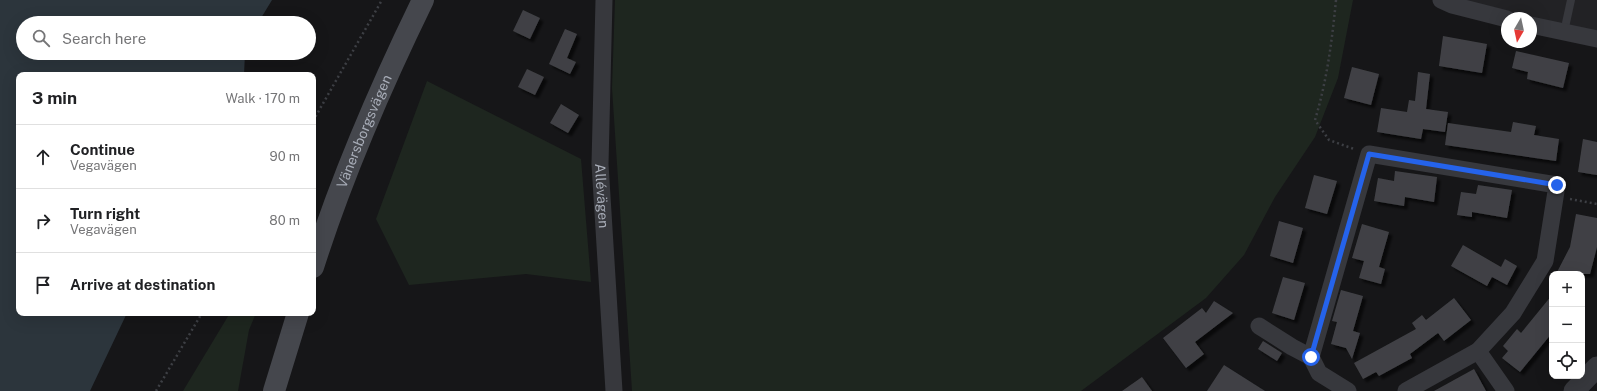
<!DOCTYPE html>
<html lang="en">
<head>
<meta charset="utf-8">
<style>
  :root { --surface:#fff; --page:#f2f2f2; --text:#202124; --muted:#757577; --line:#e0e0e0 }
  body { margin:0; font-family:"Public Sans",sans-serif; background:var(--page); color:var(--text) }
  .controls { position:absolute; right:12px; bottom:12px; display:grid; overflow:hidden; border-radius:8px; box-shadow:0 4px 16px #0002 }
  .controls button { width:36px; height:36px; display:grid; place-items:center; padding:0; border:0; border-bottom:1px solid var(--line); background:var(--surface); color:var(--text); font:20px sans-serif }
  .compass { position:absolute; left:1501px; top:12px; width:36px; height:36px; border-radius:50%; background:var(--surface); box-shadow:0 4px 16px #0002; rotate:189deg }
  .stop { position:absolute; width:12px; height:12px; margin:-9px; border:3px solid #2563eb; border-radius:50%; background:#fff }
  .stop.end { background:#2563eb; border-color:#fff; box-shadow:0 1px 4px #0008 }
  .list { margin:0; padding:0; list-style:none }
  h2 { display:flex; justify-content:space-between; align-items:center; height:52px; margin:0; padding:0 16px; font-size:17px }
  h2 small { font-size:13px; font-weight:400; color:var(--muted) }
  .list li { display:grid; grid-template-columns:26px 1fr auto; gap:12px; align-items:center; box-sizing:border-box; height:64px; padding:0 16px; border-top:1px solid var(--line) }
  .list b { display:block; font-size:15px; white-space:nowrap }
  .list p { margin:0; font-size:13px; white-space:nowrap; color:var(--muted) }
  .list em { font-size:13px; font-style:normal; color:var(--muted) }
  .icon { flex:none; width:22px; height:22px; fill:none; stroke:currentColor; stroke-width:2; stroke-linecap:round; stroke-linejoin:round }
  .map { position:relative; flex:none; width:1597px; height:391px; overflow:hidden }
  .search { position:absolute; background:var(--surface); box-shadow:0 4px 16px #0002; left:16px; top:16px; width:300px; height:44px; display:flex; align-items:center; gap:10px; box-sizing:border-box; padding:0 14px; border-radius:22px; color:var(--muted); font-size:15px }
  .panel { position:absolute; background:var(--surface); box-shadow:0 4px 16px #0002; left:16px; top:72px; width:300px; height:244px; border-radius:8px }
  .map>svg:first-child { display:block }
  .built { fill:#222225 }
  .green { fill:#1e261f }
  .water { fill:#2c353c }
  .building { fill:#404145; filter:url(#shadow) }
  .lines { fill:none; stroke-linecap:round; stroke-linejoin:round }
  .path { stroke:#3d3f44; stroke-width:2.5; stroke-dasharray:2 3; stroke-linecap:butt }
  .service { stroke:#37383d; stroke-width:8 }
  .minor { stroke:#37383d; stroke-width:17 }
  .tertiary { stroke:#37383d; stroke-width:21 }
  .secondary { stroke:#45474d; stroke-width:22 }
  .route { stroke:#2563eb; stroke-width:5 }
  .labels { text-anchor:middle; stroke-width:3; stroke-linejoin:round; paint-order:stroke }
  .street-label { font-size:14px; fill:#a8adb8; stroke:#111113 }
</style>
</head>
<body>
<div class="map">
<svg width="1597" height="391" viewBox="0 0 1597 391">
  <defs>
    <filter id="shadow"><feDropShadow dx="3.5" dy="3.5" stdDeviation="1" flood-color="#0009"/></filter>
  </defs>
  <rect width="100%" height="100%" fill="#161618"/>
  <polygon class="built" points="1456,0 1597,0 1597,33 1494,10"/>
  <g class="green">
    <polygon points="615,0 1353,0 1338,78 1315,137 1275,197 1244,255 1206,298 1081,391 632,391 612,88"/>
    <polygon points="427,81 581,159 591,282 526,274 409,285 376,219"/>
    <polygon points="230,313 256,313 249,330 238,391 183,391"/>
  </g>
  <polygon class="water" points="0,0 272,0 258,23 23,23 23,53 245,53 244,75 19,75 19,313 127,313 90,391 0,391"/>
  <g class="building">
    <polygon points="523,10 540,18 530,39 513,31"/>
    <polygon points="565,29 577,34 567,58 576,62 570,74 549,64"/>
    <polygon points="1443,36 1487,44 1482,73 1439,66"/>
    <polygon points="1516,51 1569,63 1563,88 1527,79 1528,72 1512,68"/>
    <polygon points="1352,67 1379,74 1371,105 1344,98"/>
    <polygon points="527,69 544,77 535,95 518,87"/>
    <polygon points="1418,72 1430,74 1426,109 1448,112 1445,132 1423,129 1421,139 1377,132 1381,108 1407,112 1409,100 1415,101"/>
    <polygon points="561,104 579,115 568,133 550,123"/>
    <polygon points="1513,122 1536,126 1534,135 1559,139 1556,161 1445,145 1448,123 1511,132"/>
    <polygon points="1583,139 1597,142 1597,175 1578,172"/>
    <polygon points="1395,171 1437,177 1434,202 1405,197 1404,206 1374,201 1378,178 1394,181"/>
    <polygon points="1314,175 1337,181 1327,214 1305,208"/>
    <polygon points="1478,185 1512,190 1507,218 1472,212 1472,217 1457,215 1461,192 1476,194"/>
    <polygon points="1576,214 1597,218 1597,247 1590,274 1556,274 1570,247"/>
    <polygon points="1279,221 1303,228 1293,263 1270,256"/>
    <polygon points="1362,224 1389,232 1379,267 1385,269 1381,284 1359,278 1364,261 1352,258"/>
    <polygon points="1463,245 1501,267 1505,259 1517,266 1507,285 1492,277 1487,286 1451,266"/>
    <polygon points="1283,277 1305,283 1294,320 1272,313"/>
    <polygon points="1341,290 1363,296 1353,331 1360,333 1352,359 1346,348 1331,344 1337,322 1332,321"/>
    <polygon points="1552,295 1552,333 1520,372 1502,358 1508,351 1503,346 1517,329 1521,333"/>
    <polygon points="1454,298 1471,320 1444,341 1438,333 1410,354 1412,358 1379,376 1376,372 1363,379 1354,363 1416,329 1412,323 1422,315 1426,320"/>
    <polygon points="1214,301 1233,313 1195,342 1204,354 1186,368 1163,338 1202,308 1206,313"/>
    <polygon points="1263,341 1282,353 1277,361 1258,349"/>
    <polygon points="1224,365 1265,391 1207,391"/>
    <polygon points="1474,369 1486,391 1434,391"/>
    <polygon points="1142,377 1152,391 1122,391"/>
  </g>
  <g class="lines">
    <g class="path">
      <path d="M 1336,0 C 1332,41 1327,80 1315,120 L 1329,140 L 1354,149"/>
      <polyline points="313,121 382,0"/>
      <polyline points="1570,199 1597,204"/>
      <polyline points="156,391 202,313"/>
    </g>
    <polyline class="service" points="1564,32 1571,0"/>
    <g class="minor">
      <path id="s1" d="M 604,0 L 600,164 L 614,391"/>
      <polyline points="1441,0 1452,5 1507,19"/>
      <polyline points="1531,25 1597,39"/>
      <polyline points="1259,326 1292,347 1311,357"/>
      <polyline points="1478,351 1506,391"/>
      <polyline points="1348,391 1319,373 1311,357 1369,154 1557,185 1545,261 1513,313 1478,351 1406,391"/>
    </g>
    <polyline class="tertiary" points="1574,391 1597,367"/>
    <g class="secondary">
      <path id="s2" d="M 313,267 C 342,176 381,86 423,0"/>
      <polyline points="274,391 298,313"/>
    </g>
  </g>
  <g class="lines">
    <polyline class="route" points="1311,357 1369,154 1557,185"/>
  </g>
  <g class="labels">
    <g class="street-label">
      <text dy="5" stroke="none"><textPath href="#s2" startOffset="145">Vänersborgsvägen</textPath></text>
      <text dy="5" stroke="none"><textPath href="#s1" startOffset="196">Allévägen</textPath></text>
    </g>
  </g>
</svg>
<div class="controls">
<button>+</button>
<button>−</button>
<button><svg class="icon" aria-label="locate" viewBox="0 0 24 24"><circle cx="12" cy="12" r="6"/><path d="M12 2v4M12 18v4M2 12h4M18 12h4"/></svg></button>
</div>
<svg class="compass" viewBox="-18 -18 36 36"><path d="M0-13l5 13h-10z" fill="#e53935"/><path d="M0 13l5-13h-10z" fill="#757577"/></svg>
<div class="stop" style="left:1311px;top:357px"></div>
<div class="stop end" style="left:1557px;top:185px"></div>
<div class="search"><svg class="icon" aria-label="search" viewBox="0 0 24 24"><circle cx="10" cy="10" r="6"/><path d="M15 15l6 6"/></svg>Search here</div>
<section class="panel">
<h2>3 min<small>Walk · 170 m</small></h2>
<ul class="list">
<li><svg class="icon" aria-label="ahead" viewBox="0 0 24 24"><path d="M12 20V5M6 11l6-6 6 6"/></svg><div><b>Continue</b><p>Vegavägen</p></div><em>90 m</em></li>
<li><svg class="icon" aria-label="right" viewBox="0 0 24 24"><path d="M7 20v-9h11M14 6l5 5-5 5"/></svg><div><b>Turn right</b><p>Vegavägen</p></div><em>80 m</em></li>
<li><svg class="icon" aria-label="arrive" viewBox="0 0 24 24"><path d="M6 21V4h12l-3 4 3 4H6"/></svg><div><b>Arrive at destination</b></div></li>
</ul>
</section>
</div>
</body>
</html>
